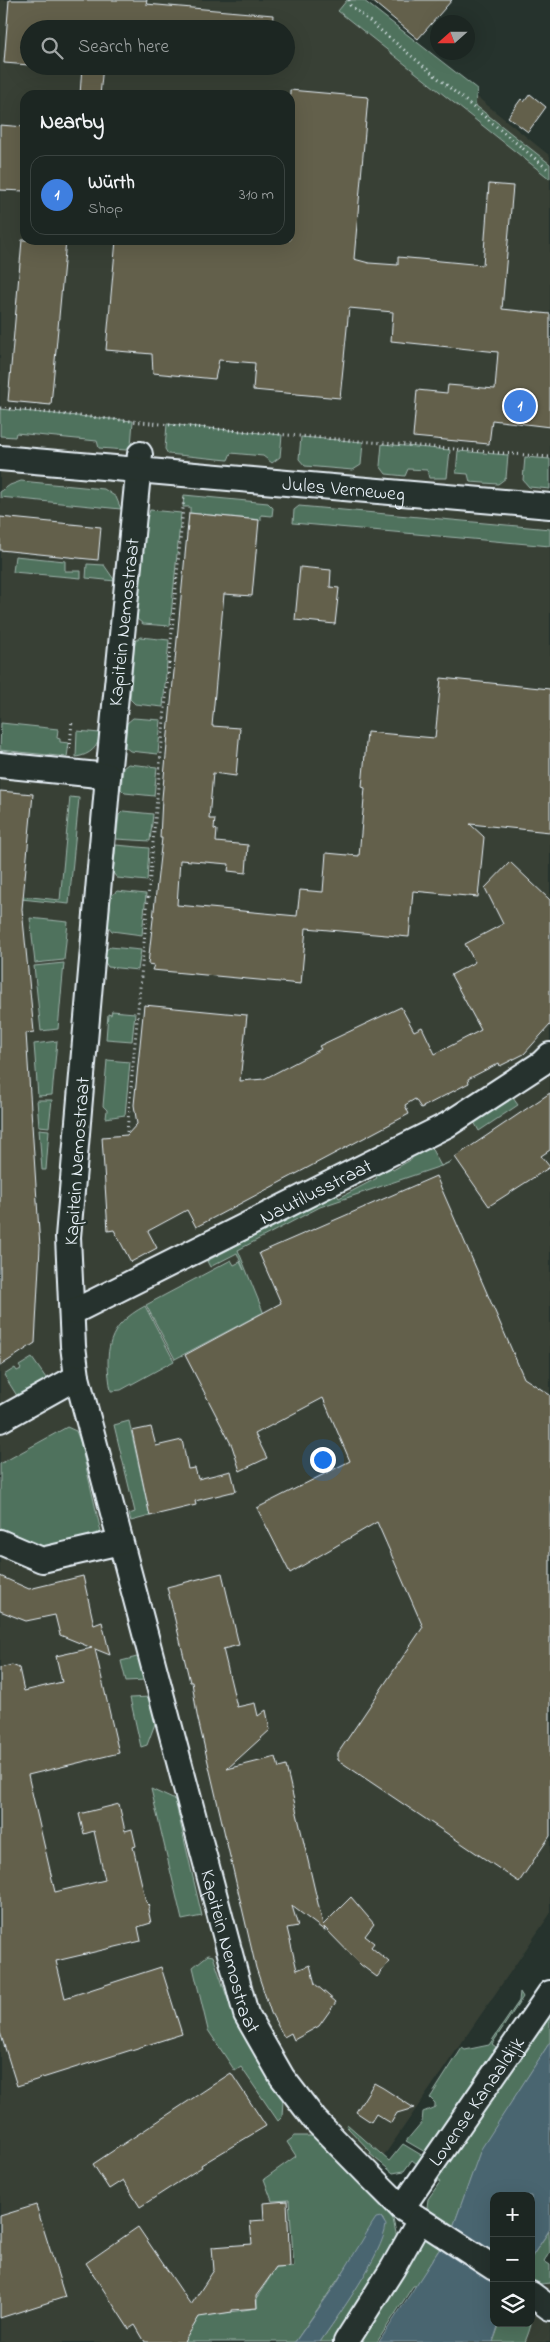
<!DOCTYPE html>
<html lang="en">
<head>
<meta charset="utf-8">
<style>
  :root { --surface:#1c2622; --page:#29322f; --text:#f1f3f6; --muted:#a0a5a5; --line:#3a4340; --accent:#ffd166 }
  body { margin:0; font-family:"Indie Flower",sans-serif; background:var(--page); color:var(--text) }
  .controls { position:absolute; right:15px; bottom:15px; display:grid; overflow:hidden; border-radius:10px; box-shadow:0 5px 20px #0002 }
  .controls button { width:45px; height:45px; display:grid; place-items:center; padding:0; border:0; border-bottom:1px solid var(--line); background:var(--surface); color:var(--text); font:25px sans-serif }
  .compass { position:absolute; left:430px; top:15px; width:45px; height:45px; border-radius:50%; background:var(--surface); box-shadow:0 5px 20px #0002; rotate:249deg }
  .you { position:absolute; left:322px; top:1459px; width:18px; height:18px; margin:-12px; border:4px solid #fff; border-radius:50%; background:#1a73e8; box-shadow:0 0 0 8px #1a73e833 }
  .badge { display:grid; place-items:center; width:32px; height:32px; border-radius:50%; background:var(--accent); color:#fff; font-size:16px; font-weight:700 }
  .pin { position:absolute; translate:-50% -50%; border:2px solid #fff; box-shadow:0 1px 5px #0006 }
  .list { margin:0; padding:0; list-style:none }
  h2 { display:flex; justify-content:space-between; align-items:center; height:65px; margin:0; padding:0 20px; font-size:21px }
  h2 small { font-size:16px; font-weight:400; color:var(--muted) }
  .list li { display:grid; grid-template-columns:32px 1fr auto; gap:15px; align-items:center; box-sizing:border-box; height:80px; margin:0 10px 10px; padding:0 10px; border:1px solid var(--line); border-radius:15px }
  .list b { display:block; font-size:19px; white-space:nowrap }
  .list p { margin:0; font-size:16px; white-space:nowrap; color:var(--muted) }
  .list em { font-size:16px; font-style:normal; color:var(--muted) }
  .icon { flex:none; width:28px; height:28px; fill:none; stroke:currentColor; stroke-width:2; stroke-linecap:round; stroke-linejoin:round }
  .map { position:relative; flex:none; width:550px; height:2342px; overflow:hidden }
  .search { position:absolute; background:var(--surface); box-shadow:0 5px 20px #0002; left:20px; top:20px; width:275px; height:55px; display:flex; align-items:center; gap:12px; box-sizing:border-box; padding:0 18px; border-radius:28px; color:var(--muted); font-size:19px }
  .panel { position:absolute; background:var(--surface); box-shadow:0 5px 20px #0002; left:20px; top:90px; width:275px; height:155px; border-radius:15px }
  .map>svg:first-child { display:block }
  .built { fill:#384036; fill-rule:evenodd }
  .green { fill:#50725d; stroke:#9cb2aa }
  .water { fill:#4a6570; stroke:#899da6 }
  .building { fill:#63604c; stroke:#e8f1f8 }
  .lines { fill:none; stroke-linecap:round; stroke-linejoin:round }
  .minor-casing { stroke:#e8f1f8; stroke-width:28 }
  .path { stroke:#e8f1f8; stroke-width:3; stroke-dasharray:1 4; stroke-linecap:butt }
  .minor { stroke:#26332d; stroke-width:24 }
  .labels { text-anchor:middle; stroke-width:4.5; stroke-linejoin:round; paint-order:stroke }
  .street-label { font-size:20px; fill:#e8f1f8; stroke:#26332d }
</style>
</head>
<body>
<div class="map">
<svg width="550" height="2342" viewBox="0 0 550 2342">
  <rect width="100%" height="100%" fill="#26332d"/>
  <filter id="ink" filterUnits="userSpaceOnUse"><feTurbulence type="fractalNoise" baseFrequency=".02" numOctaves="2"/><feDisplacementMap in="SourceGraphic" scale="10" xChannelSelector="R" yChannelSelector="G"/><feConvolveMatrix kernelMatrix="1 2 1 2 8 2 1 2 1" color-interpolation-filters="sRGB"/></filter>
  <g filter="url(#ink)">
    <g class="built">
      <path d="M 0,0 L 357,0 L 550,156 L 550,1914 L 256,2342 L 0,2342 ZM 29,29 L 286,29 L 286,66 L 29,66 ZM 25,95 L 290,95 L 290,240 L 25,240 Z"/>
      <polygon points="550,2277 550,2342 509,2342 531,2323 531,2306"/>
    </g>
    <g class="green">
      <polygon points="347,0 363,0 477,89 475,105 550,164 550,179 338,11"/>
      <polygon points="0,409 133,421 131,446 126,450 99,448 97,441 16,433 15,437 0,436"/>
      <polygon points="167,424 282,435 280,457 272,463 263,456 231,453 228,460 168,454 165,449"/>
      <polygon points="301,437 363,442 361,465 353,470 305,466 299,459"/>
      <polygon points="382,444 450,450 447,478 429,478 427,470 408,469 405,476 386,474 380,466"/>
      <polygon points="458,451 508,455 506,478 498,484 470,482 468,474 456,473"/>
      <polygon points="525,457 550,459 550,489 529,487 523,480"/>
      <polygon points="21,481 104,489 116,497 121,509 0,497 0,492 10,485"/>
      <polygon points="184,495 268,503 273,508 272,516 261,515 261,520 190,513 190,507 183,507"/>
      <polygon points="299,506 550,529 550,546 293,523 294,510"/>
      <polygon points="150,510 181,513 170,626 143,624 137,619 146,521"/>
      <polygon points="15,556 65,561 65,571 81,571 81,578 13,572"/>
      <polygon points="87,564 104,565 115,581 86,578"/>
      <polygon points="140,637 169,640 163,707 135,704 130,699 135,641"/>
      <polygon points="133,718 161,720 158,754 130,751 125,747 127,723"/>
      <polygon points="1,723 58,729 57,738 60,739 60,742 69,743 67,757 0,750"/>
      <path d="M 77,731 L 100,733 C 99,747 90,755 76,757 Z"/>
      <polygon points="128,764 157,767 154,796 125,793 121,789 123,768"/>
      <polygon points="70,797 79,798 69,904 21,899 21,896 60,900"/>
      <polygon points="123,811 153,814 150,841 116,839 119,815"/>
      <polygon points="116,845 149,848 147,881 117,878 113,873"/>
      <polygon points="117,891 146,894 142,935 112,931 108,926 111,896"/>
      <polygon points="30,918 68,922 64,960 35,963"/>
      <polygon points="110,947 141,950 138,970 108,967 105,962 105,951"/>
      <polygon points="64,963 58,1029 41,1031 34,966"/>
      <polygon points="112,1011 135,1013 132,1041 106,1039 108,1014 111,1015"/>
      <polygon points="57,1041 52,1095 38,1096 34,1044"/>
      <polygon points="107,1060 130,1062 125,1115 106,1118 107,1110 103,1106"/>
      <polygon points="513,1098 518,1105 479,1131 473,1120"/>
      <polygon points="37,1100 52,1100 49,1127 39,1126"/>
      <polygon points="39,1129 49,1130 46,1170 42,1170"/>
      <polygon points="429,1144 441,1166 452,1161 444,1165 320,1207 238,1250 264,1314 260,1314 175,1359 146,1305 231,1260 234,1265 240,1262 244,1270 237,1253 210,1267 207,1261 336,1193 339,1198 377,1178 374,1173 389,1165 393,1170 412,1159 410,1154"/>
      <path d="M 145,1306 L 174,1361 L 121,1390 L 111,1391 C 104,1350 107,1326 145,1306 Z"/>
      <polygon points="32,1358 46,1378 41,1387 19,1399 4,1375 15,1368 17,1371 21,1369 19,1366"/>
      <polygon points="129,1421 150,1516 131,1521 129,1514 135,1512 114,1425"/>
      <polygon points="67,1427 76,1431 80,1441 102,1536 40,1551 0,1533 0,1464"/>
      <polygon points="141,1656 146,1680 126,1681 121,1661"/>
      <polygon points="150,1697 156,1721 147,1745 141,1747 130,1698"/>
      <polygon points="151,1789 175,1800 202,1916 182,1920"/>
      <polygon points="208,1955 213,1956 227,1997 245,2036 283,2100 282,2117 278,2121 241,2067 235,2071 208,2030 193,1967"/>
      <polygon points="520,1992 523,1997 492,2044 496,2047 425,2152 406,2141 422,2122 423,2112 435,2107 435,2103 430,2098 462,2048 465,2050 489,2045 519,2001"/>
      <polygon points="550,2009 550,2042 481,2150 452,2230 426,2215 428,2199 440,2182 435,2179"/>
      <polygon points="347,2124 389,2161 403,2144 423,2156 417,2164 412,2160 404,2171 393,2173 370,2154 371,2152 346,2126"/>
      <path d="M 295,2136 L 313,2136 L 392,2215 L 397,2237 L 340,2342 L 320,2342 C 332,2324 400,2232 381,2217 L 295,2342 L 181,2342 L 201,2314 L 203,2316 L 257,2308 L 257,2297 L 276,2268 L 294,2267 L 289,2200 L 272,2201 L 264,2179 L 296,2156 L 287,2142 Z"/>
      <polygon points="549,2231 550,2252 544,2261 550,2265 550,2283 541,2284 531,2282 531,2258"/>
      <polygon points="425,2237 442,2245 416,2286 413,2286 377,2342 354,2342"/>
      <path d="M 531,2317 C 532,2326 528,2334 525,2342 L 493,2342 L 500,2323 L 531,2323 Z"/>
    </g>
    <g class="water">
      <polygon points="550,2042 550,2229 531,2258 531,2196 494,2196 494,2323 499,2323 493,2342 379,2342 452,2230 481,2149"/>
      <path d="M 381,2217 L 386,2225 C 383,2254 338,2316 320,2342 L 295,2342 L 336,2284 L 372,2224 L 376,2218 Z"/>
    </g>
    <g class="building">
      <polygon points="9,0 147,0 146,4 273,15 272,29 29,29 29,65 4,63"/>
      <polygon points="371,0 452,0 418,39"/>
      <polygon points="82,66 103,66 100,95 80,95"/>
      <polygon points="290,90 368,97 354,259 369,263 398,265 398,257 483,265 489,184 513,186 502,309 550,314 550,427 492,420 489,444 413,437 417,390 447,393 448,385 495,389 498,352 391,341 393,312 349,308 340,398 253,390 255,363 219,360 215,379 153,373 152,354 106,350 116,240 290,240"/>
      <polygon points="530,94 546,107 528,132 508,117 521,99 524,102"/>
      <polygon points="0,125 25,127 25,191 0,190"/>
      <polygon points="22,240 66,240 51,405 8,401"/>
      <polygon points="189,513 259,520 252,596 224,594 212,726 240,728 236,776 213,773 209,819 215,819 214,829 217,830 216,842 248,845 246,873 228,871 229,864 180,860 177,905 297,916 300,890 323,892 326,853 359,856 365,788 362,787 367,732 435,738 441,678 550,689 550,832 470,824 484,837 478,897 413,891 409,937 306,928 301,984 152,970 154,965 148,964 162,838 160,838 162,798"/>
      <polygon points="0,517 101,527 98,560 0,550"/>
      <polygon points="300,567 331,570 330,587 339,588 335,624 295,620"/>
      <polygon points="0,791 33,794 22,909 34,1032 26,1033 40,1247 35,1343 0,1366"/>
      <polygon points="510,862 550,900 550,1025 524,1054 500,1066 499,1063 468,1079 469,1083 421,1108 415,1099 405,1105 409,1114 196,1227 187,1210 148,1231 157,1248 131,1262 114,1230 108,1231 102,1137 127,1135 137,1124 134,1105 144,1005 247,1015 240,1081 264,1079 321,1049 319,1046 401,1007 414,1031 422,1027 435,1054 481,1030 451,975 475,962 465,944 503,924 485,888"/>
      <polygon points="550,1093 550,1150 541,1156 550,1167 489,1206 455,1157"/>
      <polygon points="436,1176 524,1378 550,1395 550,1836 519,1882 338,1760 338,1753 423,1627 377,1522 290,1573 257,1508 350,1461 323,1398 255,1434 267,1458 240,1471 232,1446 185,1355 281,1303 259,1253"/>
      <polygon points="151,1427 156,1446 182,1440 188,1469 195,1468 198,1479 231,1471 236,1491 195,1501 196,1505 150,1516 132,1431"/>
      <polygon points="222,1573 239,1645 223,1649 237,1707 255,1703 258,1716 266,1710 270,1730 227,1769 276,1757 279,1768 286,1766 323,1925 351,1897 374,1924 365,1936 374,1943 371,1947 389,1962 377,1977 361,1965 324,1927 325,1931 292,1906 298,1926 287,1928 297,1970 310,1965 315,1984 336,2002 319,2026 294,2040 291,2033 284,2037 271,2013 256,1968 197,1715 192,1682 190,1682 167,1587"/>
      <polygon points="0,1576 29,1589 83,1576 94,1625 102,1622 110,1655 95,1649 119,1753 28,1775 55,1892 105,1880 94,1831 84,1834 79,1814 119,1804 125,1831 132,1829 136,1846 133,1847 146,1902 150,1906 148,1909 151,1923 138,1927 141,1941 56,1961 65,1998 161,1967 182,2034 17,2086 0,2032 0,1668 12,1665 19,1668 24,1691 62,1682 56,1656 92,1648 60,1635 55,1615 26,1621 0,1611"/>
      <polygon points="231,2073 266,2126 201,2165 202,2167 140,2207 123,2180 109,2189 93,2164"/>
      <polygon points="374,2083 383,2088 414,2108 397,2113 391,2123 376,2114 371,2122 356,2112"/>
      <polygon points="287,2201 290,2267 276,2268 256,2296 257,2308 232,2310 232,2312 199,2317 184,2342 145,2342 135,2325 129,2329 86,2263 138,2227 191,2305 214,2270 212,2247 252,2244 250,2221 264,2220 263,2203"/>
      <polygon points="36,2205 65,2297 0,2318 0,2216"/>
    </g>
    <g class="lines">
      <g class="minor-casing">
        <g id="minor">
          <path id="s1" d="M 140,454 L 108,776 L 68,1237 L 73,1346 L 77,1377 L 246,2014 L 282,2077 L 315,2120 L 368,2174 L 402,2208 L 494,2268"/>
          <path id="s2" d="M 0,458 L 550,506"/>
          <polyline points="0,765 108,776"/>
          <path id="s3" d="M 73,1312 L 447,1125 L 542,1063 L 550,1055"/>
          <polyline points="0,1420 77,1377"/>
          <polyline points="0,1542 42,1560 120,1542"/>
          <path id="s4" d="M 402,2208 L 550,1993"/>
          <polyline points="531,2294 550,2308"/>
          <polyline points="346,2342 393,2268 420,2220"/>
        </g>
      </g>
      <g class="path">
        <polyline points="349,0 350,5 550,171"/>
        <polyline points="0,408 181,426 550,457"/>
        <polyline points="70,749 72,720"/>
        <polyline points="127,1132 184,497"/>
      </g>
      <use href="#minor" class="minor"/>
    </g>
  </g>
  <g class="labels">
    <g class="street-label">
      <text dy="7" stroke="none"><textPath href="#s2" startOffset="345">Jules Verneweg</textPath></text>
      <text transform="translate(123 622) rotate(-84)" y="7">Kapitein Nemostraat</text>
      <text transform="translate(76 1161) rotate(-86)" y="7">Kapitein Nemostraat</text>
      <text dy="7" stroke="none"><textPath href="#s3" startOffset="271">Nautilusstraat</textPath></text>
      <text dy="7" stroke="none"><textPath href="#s1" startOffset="1521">Kapitein Nemostraat</textPath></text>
      <text dy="7" stroke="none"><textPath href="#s4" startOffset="130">Lovense Kanaaldijk</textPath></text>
    </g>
  </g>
</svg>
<div class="controls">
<button>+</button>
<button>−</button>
<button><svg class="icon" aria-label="layers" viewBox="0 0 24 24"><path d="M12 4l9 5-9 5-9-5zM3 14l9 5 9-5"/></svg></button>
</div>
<svg class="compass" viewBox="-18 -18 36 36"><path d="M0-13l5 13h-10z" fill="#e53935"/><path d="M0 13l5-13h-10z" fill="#a0a5a5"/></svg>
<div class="you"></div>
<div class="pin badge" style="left:520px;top:406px;background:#3f7fe0">1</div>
<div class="search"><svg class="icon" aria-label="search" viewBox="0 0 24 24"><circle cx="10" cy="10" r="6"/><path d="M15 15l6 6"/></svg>Search here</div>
<section class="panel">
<h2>Nearby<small></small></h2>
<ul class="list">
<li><span class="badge" style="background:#3f7fe0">1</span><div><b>Würth</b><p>Shop</p></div><em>310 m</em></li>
</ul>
</section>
</div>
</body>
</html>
